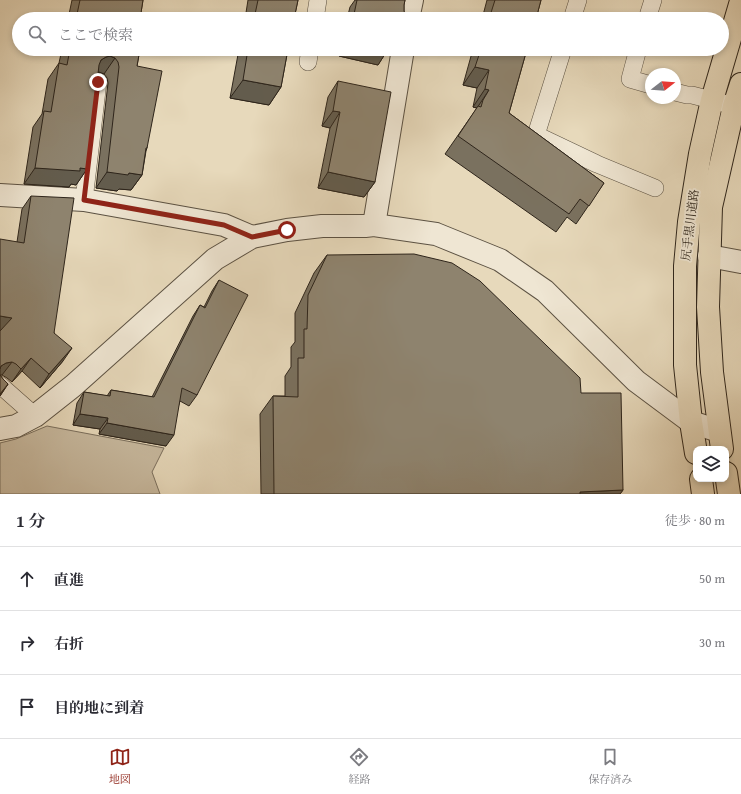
<!DOCTYPE html>
<html lang="ja">
<head>
<meta charset="utf-8">
<style>
  :root { --surface:#fff; --page:#f7f7f7; --text:#2b2b33; --muted:#7c7c81; --line:#e1e1e2; --accent:#8f2418 }
  body { margin:0; font-family:"Gentium Book Plus","Noto Serif JP",serif; background:var(--page); color:var(--text) }
  .controls { position:absolute; right:12px; bottom:12px; display:grid; overflow:hidden; border-radius:8px; box-shadow:0 2px 6px #0003 }
  .controls button { width:36px; height:36px; display:grid; place-items:center; padding:0; border:0; border-bottom:1px solid var(--line); background:var(--surface); color:var(--text); font:20px sans-serif }
  .compass { position:absolute; left:645px; top:68px; width:36px; height:36px; border-radius:50%; background:var(--surface); box-shadow:0 2px 6px #0003; rotate:73deg }
  .stop { position:absolute; width:12px; height:12px; margin:-9px; border:3px solid #8f2418; border-radius:50%; background:#fff }
  .stop.end { background:#8f2418; border-color:#fff; box-shadow:0 1px 4px #0008 }
  .list { margin:0; padding:0; list-style:none }
  h2 { display:flex; justify-content:space-between; align-items:center; height:52px; margin:0; padding:0 16px; font-size:17px }
  h2 small { font-size:13px; font-weight:400; color:var(--muted) }
  .list li { display:grid; grid-template-columns:26px 1fr auto; gap:12px; align-items:center; box-sizing:border-box; height:64px; padding:0 16px; border-top:1px solid var(--line) }
  .list b { display:block; font-size:15px; white-space:nowrap }
  .list em { font-size:13px; font-style:normal; color:var(--muted) }
  .icon { flex:none; width:22px; height:22px; fill:none; stroke:currentColor; stroke-width:2; stroke-linecap:round; stroke-linejoin:round }
  .map { position:relative; flex:none; width:741px; height:494px; overflow:hidden }
  .search { position:absolute; background:var(--surface); box-shadow:0 2px 6px #0003; left:12px; right:12px; top:12px; height:44px; display:flex; align-items:center; gap:10px; box-sizing:border-box; padding:0 14px; border-radius:22px; color:var(--muted); font-size:15px }
  .sheet { height:244px; background:var(--surface) }
  nav { display:flex; justify-content:space-around; align-items:center; box-sizing:border-box; height:56px; border-top:1px solid var(--line); background:var(--surface); font-size:11px; color:var(--muted) }
  nav a { display:grid; justify-items:center; gap:2px }
  nav .on { color:var(--accent) }
  .map>svg:first-child { display:block }
  .green { fill:#c8baa0; stroke:#7b705e }
  .lines { fill:none; stroke-linecap:round; stroke-linejoin:round }
  .service-casing { stroke:#5c5243; stroke-width:18 }
  .minor-casing { stroke:#5c5243; stroke-width:24 }
  .primary-casing { stroke:#2e251b; stroke-width:24 }
  .service { stroke:#efe6d3; stroke-width:17 }
  .minor { stroke:#efe6d3; stroke-width:22 }
  .primary { stroke:#e7d9bb; stroke-width:22 }
  .wall { fill:#7a715f; stroke:#2e251b }
  .shaded-wall { fill:#635c4d; stroke:#2e251b }
  .building { fill:#8e836e; stroke:#2e251b }
  .route { stroke:#8f2418; stroke-width:5 }
  .labels { text-anchor:middle; stroke-width:3.5; stroke-linejoin:round; paint-order:stroke }
  .street-label { font-size:12px; fill:#2e251b; stroke:#efe6d3 }
</style>
</head>
<body>
<div class="map">
<svg width="741" height="494" viewBox="0 0 741 494">
  <rect width="100%" height="100%" fill="#e7d9bb"/>
  <filter id="stains"><feTurbulence type="fractalNoise" baseFrequency=".005" numOctaves="4"/><feColorMatrix values="0 0 0 0 .2 0 0 0 0 .09 0 0 0 0 .02 0 0 0 .5 -.17"/></filter>
  <radialGradient id="worn" r=".72"><stop offset=".6" stop-color="#630" stop-opacity="0"/><stop offset="1" stop-color="#630" stop-opacity=".3"/></radialGradient>
  <polygon class="green" points="47,426 164,448 152,472 160,494 0,494 0,443 16,439"/>
  <g class="lines">
    <g class="service-casing">
      <g id="service">
        <polyline points="315,19 318,0"/>
        <polyline points="572,19 578,0"/>
        <polyline points="647,19 653,0"/>
        <polyline points="563,49 536,135 597,164 655,188"/>
        <polyline points="638,49 630,79 651,85"/>
        <polyline points="308,62 310,49"/>
        <polyline points="675,92 687,95 692,95 723,103"/>
        <polyline points="84,200 98,82"/>
        <polyline points="0,385 35,416"/>
      </g>
    </g>
    <g class="minor-casing">
      <g id="minor">
        <polyline points="408,19 412,0"/>
        <polyline points="0,195 84,200 224,225 252,237"/>
        <polyline points="374,225 403,49"/>
        <polyline points="709,256 741,262"/>
        <polyline points="0,429 16,426 35,416 73,386 215,259 252,237 287,230 322,226 365,226 374,225 436,234 500,260 545,291 636,381 691,422 719,431"/>
      </g>
    </g>
    <g class="primary-casing">
      <g id="primary">
        <polyline points="722,449 712,372 708,307 711,207 734,106 741,84"/>
        <polyline points="696,453 691,422 685,365 685,266 689,222 700,154 712,100 741,1"/>
        <polyline points="726,473 729,494"/>
        <polyline points="701,479 703,494"/>
      </g>
    </g>
    <use href="#service" class="service"/>
    <use href="#minor" class="minor"/>
    <use href="#primary" class="primary"/>
  </g>
  <g class="wall">
    <polygon points="72,0 143,0 140,19 68,19"/>
    <polygon points="248,0 298,0 294,19 245,19"/>
    <polygon points="355,0 405,0 404,5 404,19 347,19 350,7"/>
    <polygon points="487,0 541,0 536,19 482,19"/>
    <polygon points="62,49 140,49 137,66 147,148 146,151 142,175 131,190 119,189 117,191 96,188 108,83 107,78 104,74 99,72 87,169 76,185 71,184 69,187 24,184 33,127 42,114 48,79 59,63"/>
    <polygon points="239,49 288,49 281,87 269,105 230,98"/>
    <polygon points="340,49 387,49 385,54 378,65 339,56"/>
    <polygon points="473,49 527,49 509,113 604,183 576,224 567,217 556,232 445,154 477,108 473,107 477,88 463,85"/>
    <polygon points="338,81 375,182 364,197 318,188 330,128 322,126 328,97"/>
    <polygon points="31,196 54,333 63,361 40,388 22,371 12,382 7,378 2,375 0,375 3,379 8,384 0,396 0,331 1,331 17,242 22,209"/>
    <polygon points="327,255 581,393 623,490 620,494 261,494 260,414 273,396 285,396 285,376 291,367 291,347 295,342 295,313 314,273"/>
    <polygon points="219,280 197,395 189,406 180,401 166,446 99,434 100,429 73,425 77,403 84,392 107,396 111,390 152,397 193,316 200,305 204,307 212,291"/>
  </g>
  <g class="shaded-wall">
    <polygon points="344,49 365,49 385,54 378,65 339,56"/>
    <polygon points="110,56 115,58 104,74 99,72 94,73 101,60 106,57"/>
    <polygon points="475,67 489,70 477,88 463,85"/>
    <polygon points="243,80 281,87 269,105 230,98"/>
    <polygon points="485,89 489,90 477,108 473,107"/>
    <polygon points="333,111 340,112 330,128 322,126"/>
    <polygon points="35,168 80,168 87,169 76,185 71,184 69,187 24,184"/>
    <polygon points="107,172 129,173 142,175 131,190 119,189 117,191 96,188"/>
    <polygon points="328,172 375,182 364,197 318,188"/>
    <polygon points="0,316 12,318 3,331 0,331"/>
    <polygon points="72,348 63,361 40,388 49,374"/>
    <polygon points="31,358 22,371 12,382 21,369"/>
    <polygon points="12,362 2,375 0,375 0,368 1,366 6,363"/>
    <polygon points="8,384 0,396 0,394"/>
    <polygon points="80,414 108,418 100,429 73,425"/>
    <polygon points="107,423 174,435 166,446 99,434"/>
    <polygon points="623,490 620,494 579,494 580,492"/>
  </g>
  <g class="building">
    <polygon points="80,0 143,0 140,19 76,19"/>
    <polygon points="258,0 298,0 294,19 254,19"/>
    <polygon points="357,0 405,0 404,5 404,11 405,14 404,19 353,19"/>
    <polygon points="495,0 541,0 536,19 489,19"/>
    <polygon points="70,49 140,49 137,66 162,71 147,148 146,148 142,175 129,173 128,175 107,172 119,67 118,62 115,58 110,56 106,57 101,60 99,65 87,169 80,168 80,171 35,168 44,111 51,112 59,63 67,65"/>
    <polygon points="248,49 288,49 281,87 243,80"/>
    <polygon points="365,49 387,49 385,54"/>
    <polygon points="481,49 527,49 509,113 604,183 589,206 580,199 569,214 458,136 478,106 481,107 483,100 489,90 485,89 489,70 475,67"/>
    <polygon points="338,81 391,92 375,182 328,172 340,112 333,111"/>
    <polygon points="31,196 74,198 54,333 72,348 49,374 31,358 21,369 16,364 12,362 6,363 1,366 0,369 0,331 12,318 0,316 0,239 24,243"/>
    <polygon points="414,254 452,263 480,281 580,378 581,393 621,393 623,490 580,492 580,494 274,494 273,396 298,397 298,358 304,358 304,329 307,329 308,295 327,255"/>
    <polygon points="219,280 248,295 197,395 182,388 174,435 107,423 108,418 80,414 84,392 110,396 111,390 154,397 200,305 205,308"/>
    <polygon points="0,375 3,379 8,384 0,394"/>
  </g>
  <g class="lines">
    <polyline class="route" points="98,82 84,200 224,225 252,237 287,230"/>
  </g>
  <g class="labels">
    <g class="street-label">
      <text transform="translate(690 225) rotate(-83)" y="4">尻手黒川道路</text>
    </g>
  </g>
  <rect width="100%" height="100%" filter="url(#stains)"/>
  <rect width="100%" height="100%" fill="url(#worn)"/>
</svg>
<div class="controls">
<button><svg class="icon" aria-label="layers" viewBox="0 0 24 24"><path d="M12 4l9 5-9 5-9-5zM3 14l9 5 9-5"/></svg></button>
</div>
<svg class="compass" viewBox="-18 -18 36 36"><path d="M0-13l5 13h-10z" fill="#e53935"/><path d="M0 13l5-13h-10z" fill="#7c7c81"/></svg>
<div class="stop" style="left:287px;top:230px"></div>
<div class="stop end" style="left:98px;top:82px"></div>
<div class="search"><svg class="icon" aria-label="search" viewBox="0 0 24 24"><circle cx="10" cy="10" r="6"/><path d="M15 15l6 6"/></svg>ここで検索</div>
</div>
<section class="sheet">
<h2>1 分<small>徒歩 · 80 m</small></h2>
<ul class="list">
<li><svg class="icon" aria-label="ahead" viewBox="0 0 24 24"><path d="M12 20V5M6 11l6-6 6 6"/></svg><div><b>直進</b></div><em>50 m</em></li>
<li><svg class="icon" aria-label="right" viewBox="0 0 24 24"><path d="M7 20v-9h11M14 6l5 5-5 5"/></svg><div><b>右折</b></div><em>30 m</em></li>
<li><svg class="icon" aria-label="arrive" viewBox="0 0 24 24"><path d="M6 21V4h12l-3 4 3 4H6"/></svg><div><b>目的地に到着</b></div></li>
</ul>
</section>
<nav>
<a class="on"><svg class="icon" aria-label="map" viewBox="0 0 24 24"><path d="M3 6l6-2 6 2 6-2v14l-6 2-6-2-6 2zM9 4v14M15 6v14"/></svg>地図</a>
<a><svg class="icon" aria-label="directions" viewBox="0 0 24 24"><path d="M12 3l9 9-9 9-9-9zM9 14v-3h6M13 9l2 2-2 2"/></svg>経路</a>
<a><svg class="icon" aria-label="saved" viewBox="0 0 24 24"><path d="M7 4h10v16l-5-4-5 4z"/></svg>保存済み</a>
</nav>
</body>
</html>
